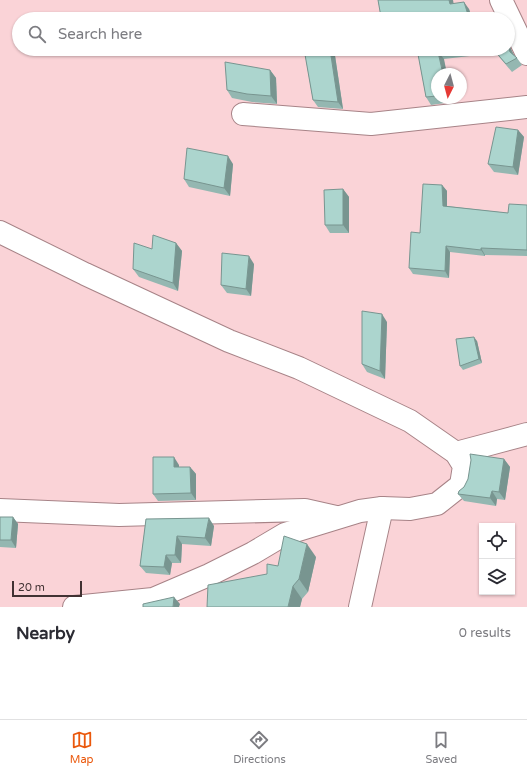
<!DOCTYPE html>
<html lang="en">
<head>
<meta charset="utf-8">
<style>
  :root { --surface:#fff; --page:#f7f7f7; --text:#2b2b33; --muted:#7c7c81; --line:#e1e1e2; --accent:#ea580c }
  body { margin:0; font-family:"Varela Round",sans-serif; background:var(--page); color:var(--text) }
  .controls { position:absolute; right:12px; bottom:12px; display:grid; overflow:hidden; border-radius:0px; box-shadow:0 1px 3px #0004 }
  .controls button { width:36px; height:36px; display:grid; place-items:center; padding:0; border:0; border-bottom:1px solid var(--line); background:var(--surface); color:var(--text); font:20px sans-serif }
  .compass { position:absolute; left:431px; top:68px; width:36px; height:36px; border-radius:50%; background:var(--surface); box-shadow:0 1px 3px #0004; rotate:186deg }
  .scale { position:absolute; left:12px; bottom:10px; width:70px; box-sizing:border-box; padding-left:4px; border:2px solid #413233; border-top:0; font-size:11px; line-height:14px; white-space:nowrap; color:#413233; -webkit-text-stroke:3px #fad3d7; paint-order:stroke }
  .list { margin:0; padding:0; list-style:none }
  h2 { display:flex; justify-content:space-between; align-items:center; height:52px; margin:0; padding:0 16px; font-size:17px }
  h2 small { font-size:13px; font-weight:400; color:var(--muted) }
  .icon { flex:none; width:22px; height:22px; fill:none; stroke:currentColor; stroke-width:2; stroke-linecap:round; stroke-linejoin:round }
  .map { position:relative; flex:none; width:527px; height:607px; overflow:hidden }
  .search { position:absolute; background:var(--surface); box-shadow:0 1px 3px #0004; left:12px; right:12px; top:12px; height:44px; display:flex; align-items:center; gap:10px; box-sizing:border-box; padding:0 14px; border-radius:22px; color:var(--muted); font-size:15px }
  .sheet { height:112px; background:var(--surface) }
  nav { display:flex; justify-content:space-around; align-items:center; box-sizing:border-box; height:56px; border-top:1px solid var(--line); background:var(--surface); font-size:11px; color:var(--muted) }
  nav a { display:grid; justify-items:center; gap:2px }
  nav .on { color:var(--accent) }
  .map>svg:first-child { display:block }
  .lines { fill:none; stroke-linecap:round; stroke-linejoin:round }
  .minor-casing { stroke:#a78387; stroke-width:24 }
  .minor { stroke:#fff; stroke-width:22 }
  .wall { fill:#94b7b1 }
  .shaded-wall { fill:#789590 }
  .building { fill:#acd5ce; stroke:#789590 }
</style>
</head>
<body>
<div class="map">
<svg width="527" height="607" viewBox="0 0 527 607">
  <rect width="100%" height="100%" fill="#fad3d7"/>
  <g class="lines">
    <g class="minor-casing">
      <g id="minor">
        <polyline points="501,0 527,54"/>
        <polyline points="243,114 371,124 527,107"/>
        <polyline points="0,232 85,274 229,341 299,368 410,421 456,453 464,466 461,485 437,504 410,509 382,508 360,511 285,534 253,553 209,575 153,599 74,607"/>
        <polyline points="456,453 527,434"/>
        <polyline points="0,510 119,515 305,510 336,517"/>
        <polyline points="360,607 382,508"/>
      </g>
    </g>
    <use href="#minor" class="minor"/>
  </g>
  <g class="wall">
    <polygon points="378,0 453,0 453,3 469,9 472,18 495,19 382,19 381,17"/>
    <polygon points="508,43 513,54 517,58 522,65 512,72 496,53 444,59 437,74 437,98 452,98 453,102 431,105 426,97 417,49 508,49"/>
    <polygon points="304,49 334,49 343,109 318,107 313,100"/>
    <polygon points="270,70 276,78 277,104 252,102 232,98 227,90"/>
    <polygon points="518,130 524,137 518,175 494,172 488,164"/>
    <polygon points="233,164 230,196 189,187 184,179"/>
    <polygon points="442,185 447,191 447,206 508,213 527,205 527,256 485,255 485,256 450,252 449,278 413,274 409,268 420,233"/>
    <polygon points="343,189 349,197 349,233 330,233 325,225"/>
    <polygon points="176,243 182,251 178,291 139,277 133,269 152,249"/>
    <polygon points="254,264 251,296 227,293 221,285"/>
    <polygon points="387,322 385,379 367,372 362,364"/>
    <polygon points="477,341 482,363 463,370 460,366"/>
    <polygon points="504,459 510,467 505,500 497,499 496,506 464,501 458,494 464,487"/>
    <polygon points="179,465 179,467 190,467 196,474 196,500 158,501 153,494"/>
    <polygon points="0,517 13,517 18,524 16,548 0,547"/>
    <polygon points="146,519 214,526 211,546 182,544 181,563 172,563 170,575 146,573 140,566"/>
    <polygon points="316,557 308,592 302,599 300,607 207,607 267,574 278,566"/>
  </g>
  <g class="shaded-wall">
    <polygon points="449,0 453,0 455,11 450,4"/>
    <polygon points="464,2 469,9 472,19 469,19"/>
    <polygon points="508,43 516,59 510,52 508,47"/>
    <polygon points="330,49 334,49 343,109 338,102"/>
    <polygon points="438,52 444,59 447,74 443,74"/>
    <polygon points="270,70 276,78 277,104 271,96"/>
    <polygon points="518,130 524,137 518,175 513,167"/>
    <polygon points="228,156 233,164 230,196 224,188"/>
    <polygon points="442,185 447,191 447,212 443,206"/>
    <polygon points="343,189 349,197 349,233 343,225"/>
    <polygon points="176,243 182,251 178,291 173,283"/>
    <polygon points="446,246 450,252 449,278 445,271"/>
    <polygon points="481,248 485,255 485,256 481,250"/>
    <polygon points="249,256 254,264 251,296 246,289"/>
    <polygon points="382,314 387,322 385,379 380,371"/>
    <polygon points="474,337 477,341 482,363 479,359"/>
    <polygon points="174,457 179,465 179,475 174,467"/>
    <polygon points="504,459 510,467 505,500 499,492"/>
    <polygon points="190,467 196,474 196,500 191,493"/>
    <polygon points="492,491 497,499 496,506 490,498"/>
    <polygon points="13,517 18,524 16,548 11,540"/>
    <polygon points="209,518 214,526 211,546 205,538"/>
    <polygon points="177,536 182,544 181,563 175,555"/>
    <polygon points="307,544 316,557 308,592 299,579"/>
    <polygon points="166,555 172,563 170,575 164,567"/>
    <polygon points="293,586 302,599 300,607 288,607"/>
    <polygon points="174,597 180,604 179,607 173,607"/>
  </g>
  <g class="building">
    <polygon points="378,0 449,0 450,4 464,2 469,18 493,16 495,19 411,19 410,16 381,17"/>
    <polygon points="508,47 510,52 517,58 506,64 493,49 508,49"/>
    <polygon points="304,49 330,49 338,102 313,100"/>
    <polygon points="417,49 462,49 438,52 443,74 437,74 437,96 426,97"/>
    <polygon points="225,62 270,70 271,96 247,94 227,90"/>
    <polygon points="496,127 518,130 513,167 488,164"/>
    <polygon points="187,148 228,156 224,188 184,179"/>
    <polygon points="423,184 442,185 443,206 508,213 509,204 527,205 527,250 481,248 481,250 446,246 445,271 409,268 411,232 420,233"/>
    <polygon points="343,189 343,225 325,225 324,190"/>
    <polygon points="153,235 176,243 173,283 133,269 134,243 152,249"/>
    <polygon points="222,253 249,256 246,289 221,285"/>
    <polygon points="362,311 382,314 380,371 362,364"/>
    <polygon points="474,337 479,359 460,366 456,339"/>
    <polygon points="470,454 504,459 499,492 492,491 490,498 458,494 459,491 464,487 468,479 471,460"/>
    <polygon points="153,457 174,457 174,467 190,467 191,493 153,494"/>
    <polygon points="0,517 13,517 11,540 0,540"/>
    <polygon points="209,518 205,538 177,536 175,555 166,555 164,567 140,566 146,519"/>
    <polygon points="284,536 307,544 299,579 293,586 288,607 207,607 208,585 267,574 267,564 278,566"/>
    <polygon points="174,597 173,607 143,607 143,604"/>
  </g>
</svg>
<div class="controls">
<button><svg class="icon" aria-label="locate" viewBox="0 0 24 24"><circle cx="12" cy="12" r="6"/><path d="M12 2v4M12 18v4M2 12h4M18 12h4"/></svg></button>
<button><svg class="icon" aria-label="layers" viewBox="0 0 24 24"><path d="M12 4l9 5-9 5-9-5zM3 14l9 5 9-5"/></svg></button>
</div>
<svg class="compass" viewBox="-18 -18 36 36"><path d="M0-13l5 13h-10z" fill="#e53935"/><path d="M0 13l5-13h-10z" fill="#7c7c81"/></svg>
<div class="scale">20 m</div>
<div class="search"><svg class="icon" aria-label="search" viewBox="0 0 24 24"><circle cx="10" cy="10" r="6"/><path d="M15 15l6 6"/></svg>Search here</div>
</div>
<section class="sheet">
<h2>Nearby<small>0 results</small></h2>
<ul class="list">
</ul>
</section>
<nav>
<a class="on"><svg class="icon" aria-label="map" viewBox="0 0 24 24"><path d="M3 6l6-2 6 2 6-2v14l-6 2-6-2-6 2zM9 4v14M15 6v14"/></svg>Map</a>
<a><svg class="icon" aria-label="directions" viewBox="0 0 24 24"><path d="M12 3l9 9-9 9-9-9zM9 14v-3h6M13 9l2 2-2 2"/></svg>Directions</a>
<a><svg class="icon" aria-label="saved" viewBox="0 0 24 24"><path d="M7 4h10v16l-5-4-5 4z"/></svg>Saved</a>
</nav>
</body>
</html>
